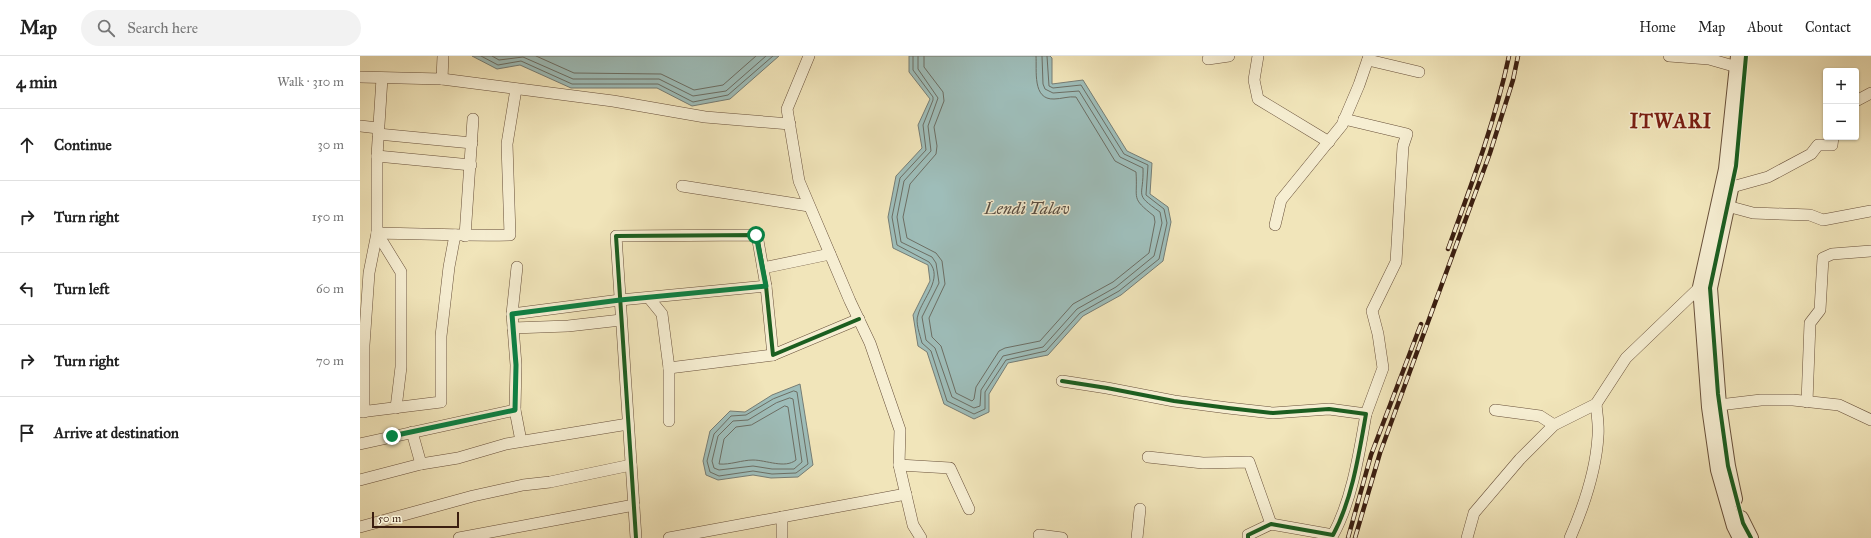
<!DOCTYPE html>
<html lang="en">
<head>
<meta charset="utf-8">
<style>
  :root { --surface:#fff; --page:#f2f2f2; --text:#222; --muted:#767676; --line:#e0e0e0 }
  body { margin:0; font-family:"IM FELL Great Primer",serif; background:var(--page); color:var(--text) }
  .controls { position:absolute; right:12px; top:12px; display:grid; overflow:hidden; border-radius:4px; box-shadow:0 1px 3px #0004 }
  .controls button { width:36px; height:36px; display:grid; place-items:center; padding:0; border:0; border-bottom:1px solid var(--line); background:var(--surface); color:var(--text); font:20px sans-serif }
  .scale { position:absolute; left:12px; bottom:10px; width:87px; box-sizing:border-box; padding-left:4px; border:2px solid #3b1e10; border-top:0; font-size:11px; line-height:14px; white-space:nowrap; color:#3b1e10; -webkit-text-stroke:3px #f6eed2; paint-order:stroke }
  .stop { position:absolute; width:12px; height:12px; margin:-9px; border:3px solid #0b8043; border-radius:50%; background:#fff }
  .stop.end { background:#0b8043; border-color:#fff; box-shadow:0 1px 4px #0008 }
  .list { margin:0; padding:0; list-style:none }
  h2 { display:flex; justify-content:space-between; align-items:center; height:52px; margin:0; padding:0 16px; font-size:17px }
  h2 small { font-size:13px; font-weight:400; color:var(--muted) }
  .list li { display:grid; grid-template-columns:26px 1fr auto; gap:12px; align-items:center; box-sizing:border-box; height:72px; padding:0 16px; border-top:1px solid var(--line) }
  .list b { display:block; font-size:15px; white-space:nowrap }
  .list em { font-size:13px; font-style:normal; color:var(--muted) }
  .icon { flex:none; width:22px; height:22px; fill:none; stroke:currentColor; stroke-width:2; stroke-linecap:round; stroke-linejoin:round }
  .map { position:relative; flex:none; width:1511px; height:482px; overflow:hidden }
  header { display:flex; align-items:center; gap:24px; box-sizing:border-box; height:56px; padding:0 20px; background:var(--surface); border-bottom:1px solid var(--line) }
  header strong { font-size:19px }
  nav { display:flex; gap:22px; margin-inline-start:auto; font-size:14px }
  .search { width:280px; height:36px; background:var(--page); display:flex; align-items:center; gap:10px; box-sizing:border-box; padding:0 14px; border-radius:22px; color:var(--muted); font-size:15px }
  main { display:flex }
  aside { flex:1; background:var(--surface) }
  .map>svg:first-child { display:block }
  .water { fill:#9ebdb9; stroke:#767d75 }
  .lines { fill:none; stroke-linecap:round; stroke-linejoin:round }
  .shore { stroke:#6c6e64; stroke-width:1 }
  .minor-casing { stroke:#68503a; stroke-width:12 }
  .tertiary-casing { stroke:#68503a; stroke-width:16 }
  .minor { stroke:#f6eed2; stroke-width:11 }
  .tertiary { stroke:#f6eed2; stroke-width:14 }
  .rail-casing { stroke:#3b1e10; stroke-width:4.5 }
  .rail { stroke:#f6eed2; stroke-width:3; stroke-dasharray:9; stroke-linecap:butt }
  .cycleway-casing { stroke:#f6eed2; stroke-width:6 }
  .cycleway { stroke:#1b5e20; stroke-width:4 }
  .route { stroke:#0b8043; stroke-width:5 }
  .labels { text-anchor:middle; stroke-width:3; stroke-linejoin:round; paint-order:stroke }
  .water-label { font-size:17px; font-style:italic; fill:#594e43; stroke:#f6eed2 }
  .district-label { font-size:20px; font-weight:bold; letter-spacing:1px; fill:#7a1f14; stroke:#f6eed2 }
</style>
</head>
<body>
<header>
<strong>Map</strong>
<div class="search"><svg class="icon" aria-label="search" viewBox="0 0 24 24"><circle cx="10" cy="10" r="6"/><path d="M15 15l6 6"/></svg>Search here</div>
<nav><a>Home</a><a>Map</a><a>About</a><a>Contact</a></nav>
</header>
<main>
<aside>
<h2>4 min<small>Walk · 310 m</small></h2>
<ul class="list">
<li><svg class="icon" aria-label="ahead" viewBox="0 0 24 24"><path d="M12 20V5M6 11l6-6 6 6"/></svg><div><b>Continue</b></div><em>30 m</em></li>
<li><svg class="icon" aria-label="right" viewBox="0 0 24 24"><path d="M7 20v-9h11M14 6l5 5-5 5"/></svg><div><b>Turn right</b></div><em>150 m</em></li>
<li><svg class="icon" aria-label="left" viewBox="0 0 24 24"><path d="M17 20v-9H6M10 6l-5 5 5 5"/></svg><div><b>Turn left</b></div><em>60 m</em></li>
<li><svg class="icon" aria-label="right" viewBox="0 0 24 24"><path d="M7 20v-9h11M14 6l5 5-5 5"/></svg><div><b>Turn right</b></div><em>70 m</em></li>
<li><svg class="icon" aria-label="arrive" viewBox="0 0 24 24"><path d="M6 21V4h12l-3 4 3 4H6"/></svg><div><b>Arrive at destination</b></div></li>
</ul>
</aside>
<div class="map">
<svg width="1511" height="482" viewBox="0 0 1511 482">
  <rect width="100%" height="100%" fill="#f1e5ba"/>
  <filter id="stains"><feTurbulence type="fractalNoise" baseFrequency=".005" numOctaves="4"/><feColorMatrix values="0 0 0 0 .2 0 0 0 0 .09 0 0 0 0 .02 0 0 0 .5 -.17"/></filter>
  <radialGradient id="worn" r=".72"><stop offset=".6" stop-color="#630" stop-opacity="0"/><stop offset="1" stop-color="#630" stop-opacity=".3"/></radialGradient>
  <g class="water">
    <polygon points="112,0 419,0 370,43 332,50 297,32 211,32 160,9 137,13"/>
    <polygon points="549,0 690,0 692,2 692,28 723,24 767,95 792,107 790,138 808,151 811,166 803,205 761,239 723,260 688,299 648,307 629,338 629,356 614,363 584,348 567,296 558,290 553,259 570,225 568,209 533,192 528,161 536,120 562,92 558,69 570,43 549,16"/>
    <polygon points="440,328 453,409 438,421 411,422 393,419 358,424 346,419 343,405 350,375 370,355 385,356 412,339"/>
  </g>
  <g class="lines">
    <g class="shore">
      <polyline points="121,0 138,9 161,5 212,28 298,28 333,46 368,39 413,0"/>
      <polyline points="132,0 139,4 163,1 213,23 299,23 333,40 366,35 406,0"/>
      <polyline points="176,0 214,17 301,18 334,34 363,29 396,0"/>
      <path d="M 553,0 L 553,14 L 573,41 L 573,44 L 563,69 L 566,94 L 540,122 L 532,161 L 537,189 L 569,206 C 584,222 562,243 558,259 C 555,266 560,279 562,287 L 571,295 L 587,345 L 614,358 L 625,353 L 625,336 L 646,304 L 686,295 L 720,257 L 759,235 L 799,203 L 807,167 L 804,153 L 786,139 L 788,109 L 764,98 L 721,29 L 693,32 L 689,30 L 687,0"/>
      <path d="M 558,0 L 558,13 L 578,42 L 568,70 L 571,95 L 544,125 L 537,161 L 541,186 L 572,201 L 576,207 L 579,227 L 562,261 L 566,284 L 575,292 L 592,341 L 614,352 L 620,350 L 621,334 L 643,300 L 683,291 L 717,253 L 756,231 L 794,200 L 802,167 L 800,156 C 773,137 784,142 783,112 L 760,101 L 719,35 L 693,37 L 685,33 L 683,28 L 682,0"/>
      <path d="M 564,0 L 564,11 L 583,36 L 584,45 L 574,71 L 577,90 L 576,98 L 550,128 L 543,161 L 547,182 L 576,197 L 582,205 L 585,228 L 569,262 L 572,281 L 581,290 L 596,337 L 612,345 L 614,343 L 616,331 L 639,295 L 645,292 L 680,285 L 713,248 L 753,226 L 789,197 L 795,166 L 794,160 C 770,141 778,144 776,116 L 755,105 L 716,41 C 709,40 701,43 694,43 C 672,44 677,14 676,0"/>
      <polygon points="434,335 437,336 448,408 436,417 412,418 393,415 359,420 350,416 347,405 354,378 371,360 386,359 413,343"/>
      <polygon points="430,342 433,343 442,406 434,413 412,413 393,410 359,414 354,412 352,405 358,380 373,365 388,364 416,347"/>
      <path d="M 425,350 L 428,351 L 436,404 C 425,413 406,404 393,404 C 382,404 370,409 359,408 L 364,383 L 376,371 L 391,369 Z"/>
    </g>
    <g class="minor-casing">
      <g id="minor">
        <polyline points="449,0 427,53 439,125 490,245 510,287 540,374 539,409 553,469 561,482"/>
        <polyline points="898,0 894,24 898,43 969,86"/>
        <polyline points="1309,0 1349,3 1377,11"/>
        <polyline points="848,3 869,0"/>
        <polyline points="1008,4 1059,16"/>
        <polyline points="0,21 82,23 83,0"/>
        <polyline points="82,23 253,45 345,61 430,68"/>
        <polyline points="1496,45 1511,37"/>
        <polyline points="984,63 1047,78 1043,90 1036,206 1012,255 1018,278 1023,312 1006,358"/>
        <polyline points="0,70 18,72"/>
        <polyline points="18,78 112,87"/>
        <polyline points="17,100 111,109"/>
        <polyline points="322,130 449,150"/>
        <polyline points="1372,131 1408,121 1451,98 1458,89 1472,89 1473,81"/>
        <polyline points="1367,150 1393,157 1450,159 1463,164 1511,155"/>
        <polyline points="915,169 921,144 982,69 999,29 1009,0"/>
        <path d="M 17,177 C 61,178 105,180 150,179 L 147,88 L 156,33"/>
        <polyline points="17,177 41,216 41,311 36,352"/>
        <polyline points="105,180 113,63"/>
        <polyline points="157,211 152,258 156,309 155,354 161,385"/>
        <polyline points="403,212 470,198"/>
        <polyline points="289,242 302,258 309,312 309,365"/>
        <polyline points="152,258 260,244 406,230"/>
        <polyline points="153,272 208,270 261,264"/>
        <polyline points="309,312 413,299"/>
        <path d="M 702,325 L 747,332 L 814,345 L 868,352 L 913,357 L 969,353 L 1006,358 C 999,398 992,444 973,479 L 911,468 L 888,479 L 888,482"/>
        <polyline points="1447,346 1450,267 1460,254 1463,202 1472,198 1511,195"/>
        <polyline points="1359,349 1401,344 1433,344 1479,349 1511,364"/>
        <polyline points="1135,354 1180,360 1194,369"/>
        <polyline points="0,356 81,346 81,280 89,211 95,179"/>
        <polyline points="4,356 4,289 9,217 17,177 17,100 22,22"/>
        <polyline points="52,376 61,408"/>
        <polyline points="0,388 155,354"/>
        <polyline points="788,401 843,407 889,406 911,468"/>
        <polyline points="539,409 590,412 609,453"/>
        <polyline points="0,424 61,408 98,402 146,388 268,368"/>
        <polyline points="422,461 422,482"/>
        <polyline points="0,471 113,440 163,429 190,426 271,409"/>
        <polyline points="679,479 702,482"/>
        <polyline points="99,482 274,449"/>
        <polyline points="276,482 256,180 397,179 406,230 413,299 499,263"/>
        <polyline points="309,482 546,438"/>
        <polyline points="777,482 780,453"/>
        <polyline points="1107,482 1114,457 1160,403 1194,369 1236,348 1266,302 1340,231"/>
        <path d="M 1210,482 C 1224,450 1236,415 1238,380 C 1239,369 1237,359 1236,348"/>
      </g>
    </g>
    <g class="tertiary-casing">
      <g id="tertiary">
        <polyline points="1378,0 1366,113 1340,231 1349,351 1358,414 1374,470 1380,482"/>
        <polyline points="1371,133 1350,232 1359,349 1368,410 1375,443"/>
        <polyline points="1381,462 1391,482"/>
      </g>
    </g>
    <use href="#minor" class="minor"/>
    <use href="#tertiary" class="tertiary"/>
    <g class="rail-casing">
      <g id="rail">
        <path d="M 1088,193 C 1111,130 1135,66 1149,0"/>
        <polyline points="988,482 1011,399 1061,268"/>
        <polyline points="995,482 1020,397 1130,97 1153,24 1158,0"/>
      </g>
    </g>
    <use href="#rail" class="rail"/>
    <g class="cycleway-casing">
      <g id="cycleway">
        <polyline points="1386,0 1376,110 1350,232 1358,338 1368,410 1383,467 1391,482"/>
        <path d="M 702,325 L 747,332 L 814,345 L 868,352 L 913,357 L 969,353 L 1006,358 C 999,398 992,444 973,479 L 911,468 L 888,479 L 888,482"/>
        <polyline points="276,482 256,180 397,179 406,230 413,299 499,263"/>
      </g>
    </g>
    <use href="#cycleway" class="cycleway"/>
  </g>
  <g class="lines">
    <polyline class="route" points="32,380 155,354 156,309 152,258 260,244 406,230 396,179"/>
  </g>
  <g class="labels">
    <g class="water-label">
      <text x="667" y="158">Lendi Talav</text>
    </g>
    <g class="district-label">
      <text x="1311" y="72">ITWARI</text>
    </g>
  </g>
  <rect width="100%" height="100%" filter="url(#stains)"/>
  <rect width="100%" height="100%" fill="url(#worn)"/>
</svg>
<div class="controls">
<button>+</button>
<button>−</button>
</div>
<div class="scale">50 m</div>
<div class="stop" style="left:396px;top:179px"></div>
<div class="stop end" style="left:32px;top:380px"></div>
</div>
</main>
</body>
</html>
